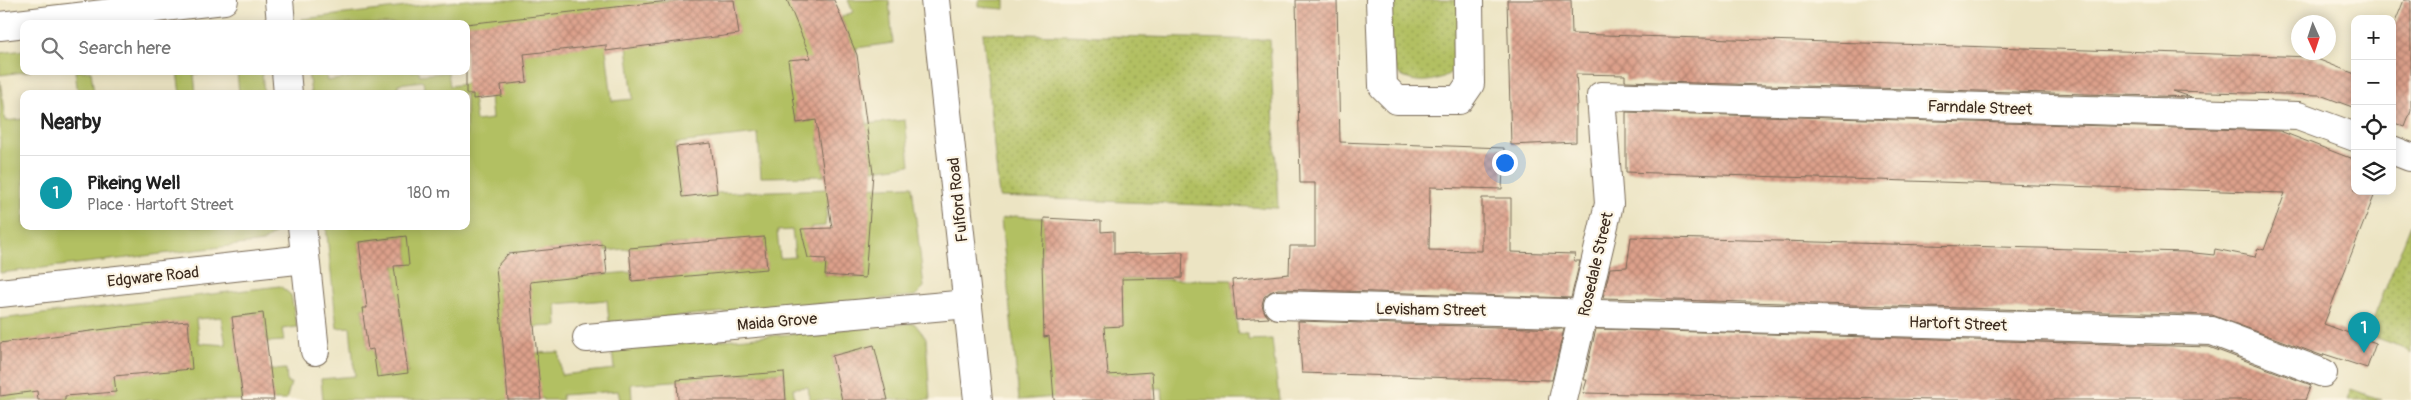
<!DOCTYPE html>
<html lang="en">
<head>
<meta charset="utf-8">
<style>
  :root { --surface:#fff; --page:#f6f6f6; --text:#222; --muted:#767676; --line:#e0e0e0; --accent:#7c3aed }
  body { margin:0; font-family:Pangolin,sans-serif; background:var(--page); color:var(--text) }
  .controls { position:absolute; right:15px; top:15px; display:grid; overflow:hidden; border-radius:10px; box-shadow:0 2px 12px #0003 }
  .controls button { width:45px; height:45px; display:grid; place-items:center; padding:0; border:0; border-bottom:1px solid var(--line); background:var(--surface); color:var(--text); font:25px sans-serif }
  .compass { position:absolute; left:2291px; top:15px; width:45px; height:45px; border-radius:50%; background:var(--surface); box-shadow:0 2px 12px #0003; rotate:177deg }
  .you { position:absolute; left:1504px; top:162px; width:18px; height:18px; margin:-12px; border:4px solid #fff; border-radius:50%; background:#1a73e8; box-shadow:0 0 0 8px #1a73e833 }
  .badge { display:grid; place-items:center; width:32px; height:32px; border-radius:50%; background:var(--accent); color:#fff; font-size:16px; font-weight:700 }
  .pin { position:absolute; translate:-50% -41px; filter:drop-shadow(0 1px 2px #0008) }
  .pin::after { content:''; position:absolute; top:26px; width:18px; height:15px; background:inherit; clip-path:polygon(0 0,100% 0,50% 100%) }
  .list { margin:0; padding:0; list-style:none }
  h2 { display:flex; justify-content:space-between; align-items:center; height:65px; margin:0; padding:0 20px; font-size:21px }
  h2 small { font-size:16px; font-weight:400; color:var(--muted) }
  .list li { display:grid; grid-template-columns:32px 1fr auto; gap:15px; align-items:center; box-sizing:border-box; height:75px; padding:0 20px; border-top:1px solid var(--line) }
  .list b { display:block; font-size:19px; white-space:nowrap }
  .list p { margin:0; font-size:16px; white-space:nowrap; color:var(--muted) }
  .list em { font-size:16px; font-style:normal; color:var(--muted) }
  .icon { flex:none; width:28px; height:28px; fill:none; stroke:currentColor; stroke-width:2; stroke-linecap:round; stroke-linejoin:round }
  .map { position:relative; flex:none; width:2411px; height:400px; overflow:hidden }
  .search { position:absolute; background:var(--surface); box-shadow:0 2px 12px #0003; left:20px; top:20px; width:450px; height:55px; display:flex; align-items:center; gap:12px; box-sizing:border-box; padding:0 18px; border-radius:10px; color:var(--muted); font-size:19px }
  .panel { position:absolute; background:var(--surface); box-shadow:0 2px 12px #0003; left:20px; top:90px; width:450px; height:140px; border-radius:10px }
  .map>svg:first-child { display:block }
  .grass { fill:url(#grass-dots); stroke:#767540 }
  .green { fill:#b2c062; stroke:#767540; fill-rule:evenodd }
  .building { fill:url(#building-cross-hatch) }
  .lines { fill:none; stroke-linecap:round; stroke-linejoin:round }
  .street-casing { stroke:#796b58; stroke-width:30 }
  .primary-casing { stroke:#796b58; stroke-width:30 }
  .street { stroke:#fff; stroke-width:28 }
  .primary { stroke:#fff; stroke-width:28 }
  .labels { text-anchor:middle; stroke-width:4.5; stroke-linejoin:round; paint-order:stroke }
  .street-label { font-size:16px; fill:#3b2a1e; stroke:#fcf5e5 }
</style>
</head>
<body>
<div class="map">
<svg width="2411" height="400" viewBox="0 0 2411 400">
  <defs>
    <pattern id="grass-dots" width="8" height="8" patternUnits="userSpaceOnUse" patternTransform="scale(1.25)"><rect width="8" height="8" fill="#b2c062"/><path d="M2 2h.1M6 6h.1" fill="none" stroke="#929c50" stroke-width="1.8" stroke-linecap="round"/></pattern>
    <pattern id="building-cross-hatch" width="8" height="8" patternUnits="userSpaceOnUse" patternTransform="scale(1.25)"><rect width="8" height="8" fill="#dda08b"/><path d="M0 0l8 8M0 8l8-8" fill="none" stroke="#b48371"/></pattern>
  </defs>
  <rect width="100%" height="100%" fill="#fcf5e5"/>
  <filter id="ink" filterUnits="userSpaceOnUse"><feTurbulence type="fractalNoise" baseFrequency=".02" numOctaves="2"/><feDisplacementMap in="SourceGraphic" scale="10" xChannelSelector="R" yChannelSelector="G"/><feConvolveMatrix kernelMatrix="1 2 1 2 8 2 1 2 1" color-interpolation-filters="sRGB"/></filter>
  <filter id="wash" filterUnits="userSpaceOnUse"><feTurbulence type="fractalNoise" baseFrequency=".0096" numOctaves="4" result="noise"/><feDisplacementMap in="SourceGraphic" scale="20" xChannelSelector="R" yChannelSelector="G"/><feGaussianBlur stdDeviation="1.12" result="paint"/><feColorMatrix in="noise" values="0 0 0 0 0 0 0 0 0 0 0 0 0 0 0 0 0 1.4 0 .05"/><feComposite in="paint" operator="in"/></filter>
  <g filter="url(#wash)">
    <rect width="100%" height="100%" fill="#ece4c3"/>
    <g class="grass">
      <path d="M 1395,0 L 1458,0 C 1458,15 1462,49 1458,62 C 1452,82 1413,87 1399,74 C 1390,67 1389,23 1390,10 C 1390,6 1392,3 1395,0 Z"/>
      <polygon points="983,33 1270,40 1278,208 999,197"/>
      <polygon points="2411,224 2411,354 2402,347 2367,335"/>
      <polygon points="2351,389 2381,400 2347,400"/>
    </g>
    <g class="green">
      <path d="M 467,0 L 677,0 L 654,3 L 660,44 L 738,33 L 734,0 L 787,0 L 849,37 L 841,17 L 853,12 L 848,0 L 889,0 L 893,43 L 856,48 L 857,62 L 794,104 L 797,123 L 864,113 L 867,124 L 905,120 L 910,165 L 873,170 L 867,128 L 818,135 L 824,176 L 761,177 L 758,134 L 676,143 L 676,147 L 682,197 L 717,193 L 912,186 L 924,287 L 915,296 L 609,322 L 607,300 L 556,304 L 557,326 L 533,327 L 498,288 L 507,384 L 536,353 L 559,352 L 561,375 L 614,369 L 612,350 L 914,323 L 926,338 L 930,400 L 888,400 L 874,345 L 832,356 L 842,400 L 810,400 L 808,387 L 793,388 L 795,400 L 786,400 L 784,372 L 727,376 L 729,400 L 714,378 L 631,384 L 632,400 L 620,400 L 618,391 L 562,395 L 562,400 L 544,400 L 530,389 L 520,400 L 323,400 L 321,379 L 355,376 L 350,327 L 337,328 L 326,226 L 466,226 L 466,94 L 425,94 L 423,81 L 398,84 L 399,94 L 311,94 L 308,71 L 325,71 L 327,81 L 394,71 L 419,71 L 420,75 L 448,72 L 450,86 L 479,82 L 466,24 L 303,24 L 302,19 ZM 493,22 L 524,54 L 527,82 ZM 627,46 L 633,99 L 612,101 L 606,49 ZM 472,89 L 490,97 L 492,119 L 476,121 ZM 829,194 L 868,231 L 865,278 L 825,275 L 826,259 L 809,258 L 811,227 L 825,226 ZM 792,230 L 795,257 L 780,258 L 777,231 ZM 406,236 L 409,265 L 394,266 L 398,295 L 367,299 L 359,242 ZM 764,238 L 766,269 L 700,274 ZM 686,243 L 690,275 L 632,281 L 631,272 L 550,279 L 547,250 L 604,244 L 605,251 ZM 511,250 L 532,267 L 502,260 ZM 399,303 L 408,373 L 377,377 L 373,349 L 368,349 L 362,308 Z"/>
      <polygon points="979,0 1005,0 1005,9 979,7"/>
      <polygon points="24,50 24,71 31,71 0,75 0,53"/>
      <polygon points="75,71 91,71 94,94 78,94"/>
      <polygon points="177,71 220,71 194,74 196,94 180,94"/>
      <polygon points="237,71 262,71 264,94 239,94"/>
      <polygon points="0,80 5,121 24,119 24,226 277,226 274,234 263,242 0,273"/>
      <path d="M 1014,216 L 1044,218 L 1041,267 L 1070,268 L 1070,279 L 1232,280 L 1238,334 L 1248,334 L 1248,340 L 1272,339 L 1279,400 L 1163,400 L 1162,388 L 1153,389 L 1152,372 L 1108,375 L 1054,397 L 1019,400 L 1001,219 ZM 1122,296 L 1123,325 L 1103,327 L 1103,335 L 1044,337 Z"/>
      <path d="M 280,286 L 291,295 L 297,327 L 282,329 L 284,341 L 267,342 L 263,313 L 233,317 L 243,400 L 0,400 L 0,396 L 13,394 L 11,372 L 0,343 L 0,319 ZM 221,317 L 226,345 L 199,343 L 196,319 ZM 110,329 L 116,392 L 90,394 L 58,373 L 54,336 Z"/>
      <polygon points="286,369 287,383 291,383 286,400 265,400 270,370"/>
    </g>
    <g id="blocks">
      <g class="building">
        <polygon points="677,0 734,0 739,34 606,51 606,45 524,54 527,82 501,85 502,96 473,99 473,94 466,94 466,24"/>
        <polygon points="787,0 834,0 857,55 873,173 865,278 825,275 826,259 808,258 801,229 832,228 816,120 797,123 788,60 811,58"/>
        <polygon points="1296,0 1337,0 1340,142 1504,148 1502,189 1430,187 1429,250 1482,251 1482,198 1511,198 1511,252 1575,254 1574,261 1580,261 1571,298 1278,289 1270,292 1264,297 1262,305 1265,313 1269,318 1236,320 1232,280 1289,274 1290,246 1315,246 1315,183 1300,183"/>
        <polygon points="1507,0 1571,0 1572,34 2312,57 2355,74 2355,108 2320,95 2173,91 2191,97 1625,81 1625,75 1576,74 1578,105 1576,105 1576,142 1511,145"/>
        <polygon points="2404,0 2411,0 2411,111 2405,127 2392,122 2392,30"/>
        <polygon points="1626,112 2280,131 2355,160 2355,191 2376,191 2324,324 2376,343 2367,368 2324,354 2323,356 2212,315 1603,298 1610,268 1627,267 1631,237 2185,252 2214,255 2215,249 2255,257 2258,248 2264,250 2285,193 1626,172"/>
        <polygon points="711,143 717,193 682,197 676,147"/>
        <polygon points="1044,218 1101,221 1101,232 1114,231 1114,254 1183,252 1182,278 1122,279 1123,326 1104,327 1108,375 1152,372 1154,400 1054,400 1049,336 1044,337 1042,261"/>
        <polygon points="406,236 409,265 394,266 408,373 377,377 373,349 368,350 362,308 367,308 359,242"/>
        <polygon points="764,237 767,269 632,281 629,248"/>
        <polygon points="604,244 607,274 530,282 541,400 508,400 496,267 508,254"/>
        <polygon points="263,313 274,400 243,400 232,317"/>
        <polygon points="188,321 192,369 114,376 116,392 65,396 65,400 38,400 37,391 0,396 0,343 121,327"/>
        <polygon points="1298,321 1564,329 1552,380 1456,378 1302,373"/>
        <polygon points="1596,329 2209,347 2311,385 2305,400 1934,400 1583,393 1587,380 1584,380"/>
        <polygon points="874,345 888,400 842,400 832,356"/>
        <polygon points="784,372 786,400 678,400 677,380"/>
      </g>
    </g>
  </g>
  <g filter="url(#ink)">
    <use href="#blocks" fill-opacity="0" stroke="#796b58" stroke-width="1"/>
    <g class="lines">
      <g class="street-casing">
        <g id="street">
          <polyline points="279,0 281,24"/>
          <polyline points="1380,0 1383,86 1397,100 1459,100 1470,84 1469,0"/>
          <polyline points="0,26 224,0"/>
          <polyline points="286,71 288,94"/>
          <polyline points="2392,150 2410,157"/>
          <polyline points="302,226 315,351"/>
          <polyline points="0,293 305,259"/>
          <polyline points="1278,305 2212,331 2323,373"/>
          <polyline points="587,338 968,304"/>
          <polyline points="1563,400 1609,204 1601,96 2298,116 2355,137"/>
        </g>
      </g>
      <g class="primary-casing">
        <polyline id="primary" points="935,0 978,400"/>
      </g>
      <use href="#street" class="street"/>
      <use href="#primary" class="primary"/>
    </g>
  </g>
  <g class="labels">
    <g class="street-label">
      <text transform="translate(1980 107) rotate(2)" y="6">Farndale Street</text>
      <text transform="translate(957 200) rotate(-96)" y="6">Fulford Road</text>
      <text transform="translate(1595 264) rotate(-77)" y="6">Rosedale Street</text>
      <text transform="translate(153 276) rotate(-6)" y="6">Edgware Road</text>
      <text transform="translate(1431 309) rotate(1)" y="6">Levisham Street</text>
      <text transform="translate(777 321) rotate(-5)" y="6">Maida Grove</text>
      <text transform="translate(1958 323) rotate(2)" y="6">Hartoft Street</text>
    </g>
  </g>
</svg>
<div class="controls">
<button>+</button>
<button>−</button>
<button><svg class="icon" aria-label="locate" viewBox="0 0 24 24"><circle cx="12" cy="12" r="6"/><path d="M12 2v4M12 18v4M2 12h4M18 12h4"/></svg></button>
<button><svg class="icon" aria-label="layers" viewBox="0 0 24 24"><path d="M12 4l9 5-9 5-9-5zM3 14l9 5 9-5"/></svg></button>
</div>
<svg class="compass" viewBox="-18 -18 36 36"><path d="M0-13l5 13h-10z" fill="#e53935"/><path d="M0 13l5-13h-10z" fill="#767676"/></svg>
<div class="you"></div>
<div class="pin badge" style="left:2364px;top:353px;background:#0f9aa8">1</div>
<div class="search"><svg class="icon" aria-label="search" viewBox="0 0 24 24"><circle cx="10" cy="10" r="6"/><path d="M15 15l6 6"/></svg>Search here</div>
<section class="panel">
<h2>Nearby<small></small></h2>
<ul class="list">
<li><span class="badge" style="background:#0f9aa8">1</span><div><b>Pikeing Well</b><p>Place · Hartoft Street</p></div><em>180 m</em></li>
</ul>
</section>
</div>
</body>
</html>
